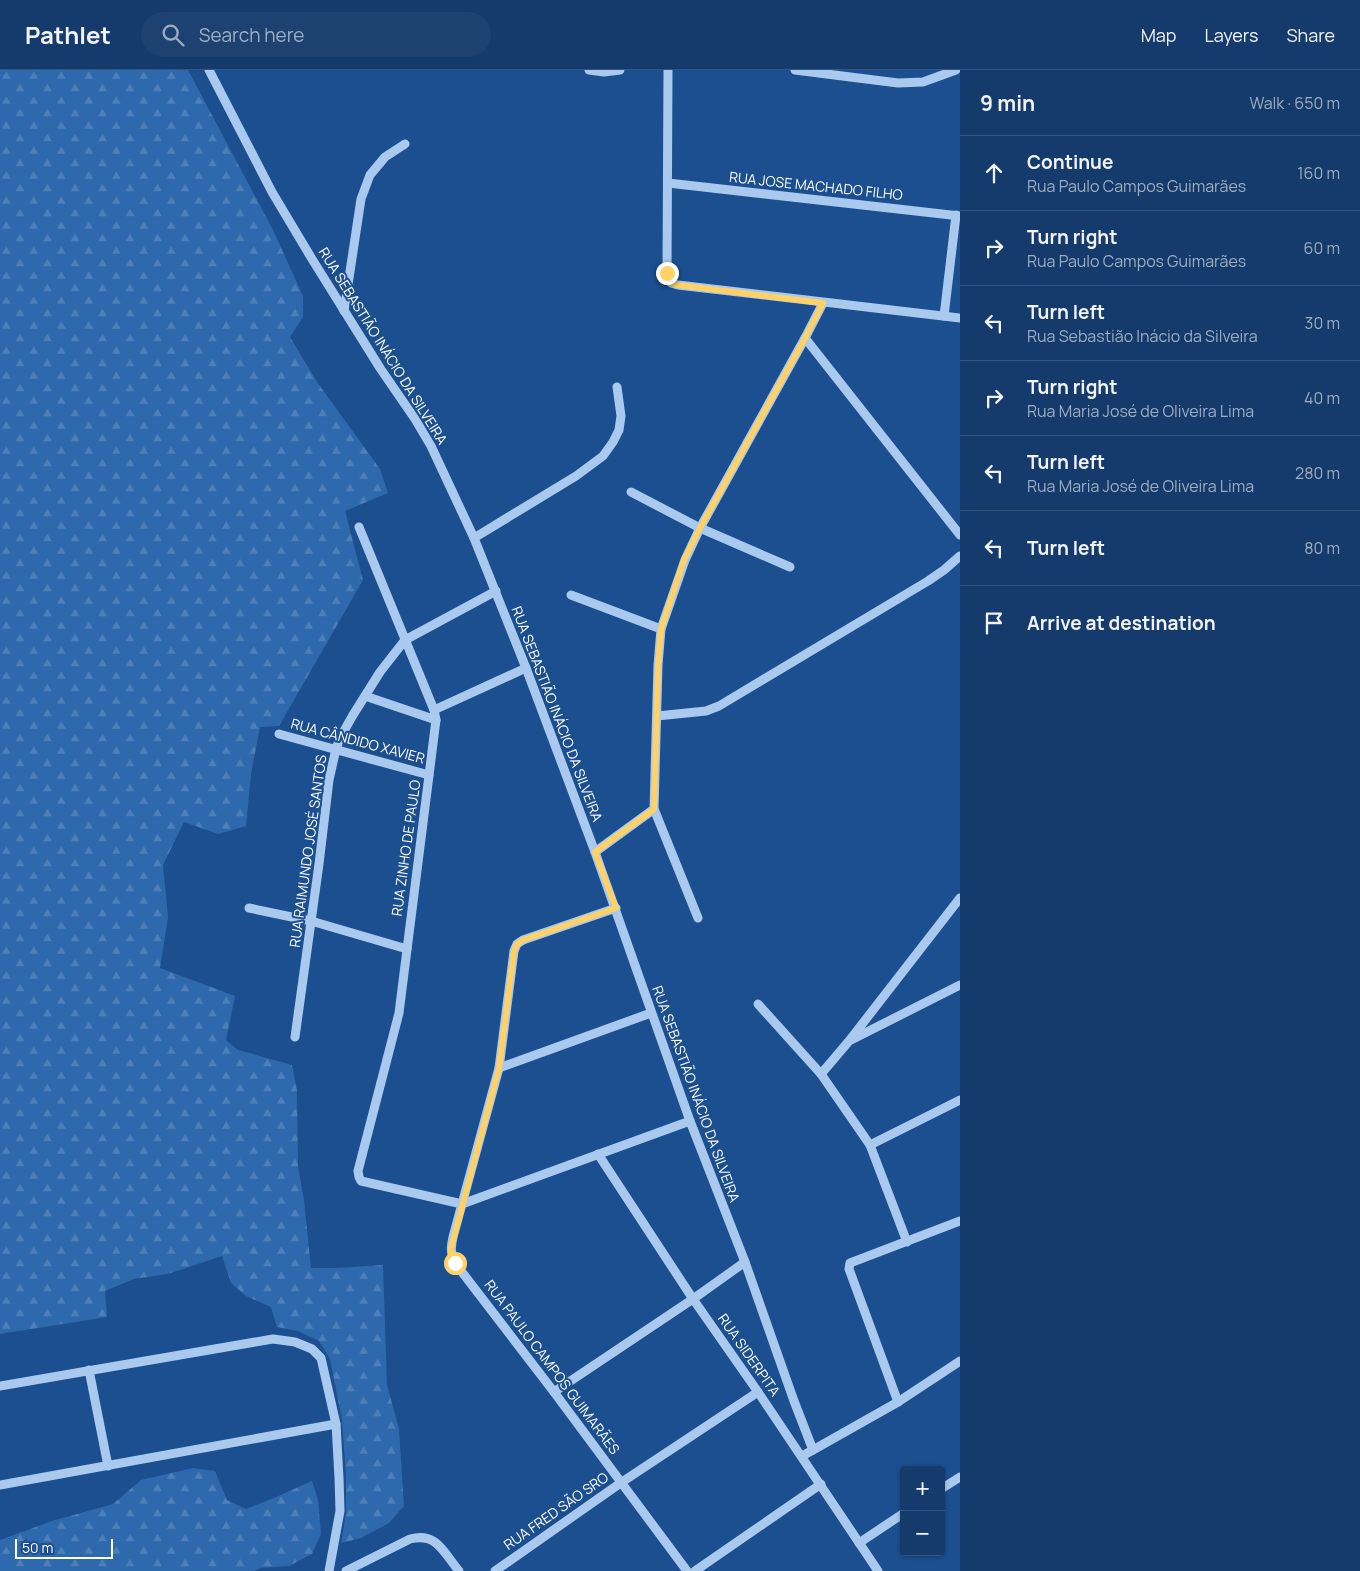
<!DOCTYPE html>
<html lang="en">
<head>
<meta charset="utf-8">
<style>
  :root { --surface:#143b6b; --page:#1d4271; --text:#f1f3f6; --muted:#9dadc1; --line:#33557e }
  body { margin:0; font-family:Manrope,sans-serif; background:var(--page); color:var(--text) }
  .controls { position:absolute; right:15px; bottom:15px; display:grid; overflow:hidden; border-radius:5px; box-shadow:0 1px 4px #0004 }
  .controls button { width:45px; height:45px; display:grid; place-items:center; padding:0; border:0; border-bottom:1px solid var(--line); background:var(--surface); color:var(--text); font:25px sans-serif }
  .scale { position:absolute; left:15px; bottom:12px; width:98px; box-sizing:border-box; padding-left:5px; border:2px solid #fff; border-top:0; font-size:14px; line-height:18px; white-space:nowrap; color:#fff; -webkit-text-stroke:4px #1b4f8f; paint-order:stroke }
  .stop { position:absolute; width:15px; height:15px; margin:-11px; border:4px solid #ffd166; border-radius:50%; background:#fff }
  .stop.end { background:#ffd166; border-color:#fff; box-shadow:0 1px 5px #0008 }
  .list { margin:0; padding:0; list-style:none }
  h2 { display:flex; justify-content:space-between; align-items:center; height:65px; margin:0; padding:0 20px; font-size:21px }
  h2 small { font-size:16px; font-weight:400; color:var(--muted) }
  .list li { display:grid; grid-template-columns:32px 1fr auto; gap:15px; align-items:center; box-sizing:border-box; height:75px; padding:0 20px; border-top:1px solid var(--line) }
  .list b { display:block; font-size:19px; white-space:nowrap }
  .list p { margin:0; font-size:16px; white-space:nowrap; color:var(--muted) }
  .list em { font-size:16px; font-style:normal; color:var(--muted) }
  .icon { flex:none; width:28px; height:28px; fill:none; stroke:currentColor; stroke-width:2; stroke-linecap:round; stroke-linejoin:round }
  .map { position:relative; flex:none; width:960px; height:1501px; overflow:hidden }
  header { display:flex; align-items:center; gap:30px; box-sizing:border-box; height:70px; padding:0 25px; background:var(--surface); border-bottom:1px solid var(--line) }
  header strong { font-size:24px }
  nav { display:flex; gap:28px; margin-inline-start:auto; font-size:18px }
  .search { width:350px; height:45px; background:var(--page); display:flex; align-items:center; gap:12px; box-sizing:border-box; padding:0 18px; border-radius:28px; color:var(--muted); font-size:19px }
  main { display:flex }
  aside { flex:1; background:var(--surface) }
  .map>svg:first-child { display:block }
  .forest { fill:url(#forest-firs) }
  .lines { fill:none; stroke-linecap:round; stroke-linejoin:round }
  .minor { stroke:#a9c9ee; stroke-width:9 }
  .route { stroke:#ffd166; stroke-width:6 }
  .labels { text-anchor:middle; stroke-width:4; stroke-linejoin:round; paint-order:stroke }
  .street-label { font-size:14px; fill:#fff; stroke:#1b4f8f }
</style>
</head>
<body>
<header>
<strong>Pathlet</strong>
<div class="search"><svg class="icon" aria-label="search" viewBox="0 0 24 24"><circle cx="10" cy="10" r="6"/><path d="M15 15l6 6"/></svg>Search here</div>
<nav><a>Map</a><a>Layers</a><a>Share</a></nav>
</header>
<main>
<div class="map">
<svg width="960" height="1501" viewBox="0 0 960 1501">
  <defs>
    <pattern id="forest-firs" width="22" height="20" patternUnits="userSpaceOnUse" patternTransform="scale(1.25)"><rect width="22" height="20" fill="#2e69ad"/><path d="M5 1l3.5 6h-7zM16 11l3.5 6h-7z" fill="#4d80b9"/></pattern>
  </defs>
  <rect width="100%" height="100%" fill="#1b4f8f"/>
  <g class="forest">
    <polygon points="0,0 188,0 273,160 303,226 303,247 290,267 317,312 380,399 388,423 345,441 363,510 279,656 260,657 251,704 246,756 218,764 184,752 163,795 168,847 160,898 235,926 226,970 238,980 292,995 297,1021 298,1096 304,1130 311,1198 338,1198 383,1195 387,1315 399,1359 404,1436 389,1453 361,1468 341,1473 346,1443 346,1406 342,1350 330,1289 319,1271 298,1261 277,1257 271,1237 246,1226 231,1213 222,1186 168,1204 134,1209 105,1221 107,1247 0,1264"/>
    <polygon points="193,1398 215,1401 227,1430 246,1439 274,1428 312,1411 318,1430 321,1464 312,1484 289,1496 260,1498 254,1501 0,1501 0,1470 52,1451 113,1434 141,1410"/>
  </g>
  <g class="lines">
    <g class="minor">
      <polyline points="209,0 272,122 312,189 380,298 415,349 431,376 474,468 526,598 595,782 690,1051 745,1192 794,1331 813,1380 802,1386"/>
      <polyline points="589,0 604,2 620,0"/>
      <polyline points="668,0 667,203 671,213 678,215 960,248"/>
      <polyline points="795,0 898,13 923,12 956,0"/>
      <polyline points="668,113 960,146"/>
      <polyline points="344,241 361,129 370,105 385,87 405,74"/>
      <polyline points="944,246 956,145"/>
      <polyline points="805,268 960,465"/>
      <polyline points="631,422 700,458 790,497"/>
      <polyline points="359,457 434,640 436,650 399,943 358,1101 359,1107 361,1111 462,1134 690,1051"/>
      <polyline points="474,468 576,406 603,386 613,372 619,360 621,346 617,317"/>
      <polyline points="571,525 661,559"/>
      <polyline points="365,626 436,650"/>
      <polyline points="434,640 526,598"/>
      <polyline points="657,646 706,641 719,636 928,511 944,500 960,486"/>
      <polyline points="279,664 429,705"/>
      <polyline points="654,739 698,848"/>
      <polyline points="595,782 654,739 658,595 661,559 685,490 700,458 805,268 823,233"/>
      <polyline points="249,838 311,851 407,879"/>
      <path d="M 616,838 L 523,870 L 517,874 L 514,881 L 499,998 L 453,1167 C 451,1177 450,1183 455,1193 L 554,1322 L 687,1501"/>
      <polyline points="758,934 821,1004 870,1075 907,1172"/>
      <polyline points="295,967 319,794 329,710 336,679 340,668 353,645 380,602 405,570 496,521"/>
      <polyline points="851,970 960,915"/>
      <polyline points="499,998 651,943"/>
      <polyline points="821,1004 849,971 960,828"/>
      <polyline points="870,1075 960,1030"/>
      <polyline points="598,1084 693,1229 758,1322 878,1501"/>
      <polyline points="89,1300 108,1396"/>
      <polyline points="0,1316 273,1269 295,1272 312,1279 321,1288 336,1354 339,1408 340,1441 329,1501"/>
      <polyline points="554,1322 693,1229 745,1192"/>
      <polyline points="898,1332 849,1199 850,1193 960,1151"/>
      <polyline points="813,1380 898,1332 960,1291"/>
      <polyline points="0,1415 336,1354"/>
      <polyline points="941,1419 960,1407"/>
      <polyline points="859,1473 904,1443"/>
      <path d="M 346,1501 L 410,1469 C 437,1462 443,1482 459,1501"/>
      <polyline points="495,1501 622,1412 758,1322"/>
      <polyline points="695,1501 821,1414"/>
    </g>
  </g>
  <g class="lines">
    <polyline class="route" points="455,1193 451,1185 451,1178 499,998 514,881 517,874 523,870 616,838 595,782 654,739 658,595 661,559 684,490 700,458 805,268 823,233 678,215 671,213 667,203"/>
  </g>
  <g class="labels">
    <g class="street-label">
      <text transform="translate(816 116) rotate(6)" y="5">RUA JOSE MACHADO FILHO</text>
      <text transform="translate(383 276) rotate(58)" y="5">RUA SEBASTIÃO INÁCIO DA SILVEIRA</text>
      <text transform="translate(557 644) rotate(69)" y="5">RUA SEBASTIÃO INÁCIO DA SILVEIRA</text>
      <text transform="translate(358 671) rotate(15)" y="5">RUA CÂNDIDO XAVIER</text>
      <text transform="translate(406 778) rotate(-82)" y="5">RUA ZINHO DE PAULO</text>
      <text transform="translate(308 781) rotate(-82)" y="5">RUA RAIMUNDO JOSÉ SANTOS</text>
      <text transform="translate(696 1024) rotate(70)" y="5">RUA SEBASTIÃO INÁCIO DA SILVEIRA</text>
      <text transform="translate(749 1285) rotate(55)" y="5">RUA SIDERPITA</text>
      <text transform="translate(552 1297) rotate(53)" y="5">RUA PAULO CAMPOS GUIMARÃES</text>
      <text transform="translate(556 1441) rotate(-35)" y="5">RUA FRED SÃO SRO</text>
    </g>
  </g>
</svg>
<div class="controls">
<button>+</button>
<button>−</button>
</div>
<div class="scale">50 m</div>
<div class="stop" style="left:455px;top:1193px"></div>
<div class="stop end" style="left:667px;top:203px"></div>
</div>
<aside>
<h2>9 min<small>Walk · 650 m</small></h2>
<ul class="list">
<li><svg class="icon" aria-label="ahead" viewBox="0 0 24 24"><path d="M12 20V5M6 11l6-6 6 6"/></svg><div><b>Continue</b><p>Rua Paulo Campos Guimarães</p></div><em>160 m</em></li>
<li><svg class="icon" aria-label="right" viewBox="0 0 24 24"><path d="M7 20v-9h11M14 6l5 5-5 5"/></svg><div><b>Turn right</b><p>Rua Paulo Campos Guimarães</p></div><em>60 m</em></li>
<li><svg class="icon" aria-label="left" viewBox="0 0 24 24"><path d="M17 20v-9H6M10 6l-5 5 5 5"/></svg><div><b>Turn left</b><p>Rua Sebastião Inácio da Silveira</p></div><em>30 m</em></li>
<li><svg class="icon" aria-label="right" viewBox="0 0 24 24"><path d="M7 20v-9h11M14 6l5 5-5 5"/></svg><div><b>Turn right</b><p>Rua Maria José de Oliveira Lima</p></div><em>40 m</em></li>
<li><svg class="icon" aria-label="left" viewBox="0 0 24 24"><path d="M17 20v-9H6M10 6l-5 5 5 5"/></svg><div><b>Turn left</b><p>Rua Maria José de Oliveira Lima</p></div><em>280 m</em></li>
<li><svg class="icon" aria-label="left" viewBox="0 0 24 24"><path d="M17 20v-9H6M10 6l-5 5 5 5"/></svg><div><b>Turn left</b></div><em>80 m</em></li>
<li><svg class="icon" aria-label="arrive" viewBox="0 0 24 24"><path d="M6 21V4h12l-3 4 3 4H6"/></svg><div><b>Arrive at destination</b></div></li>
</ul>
</aside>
</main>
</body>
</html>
